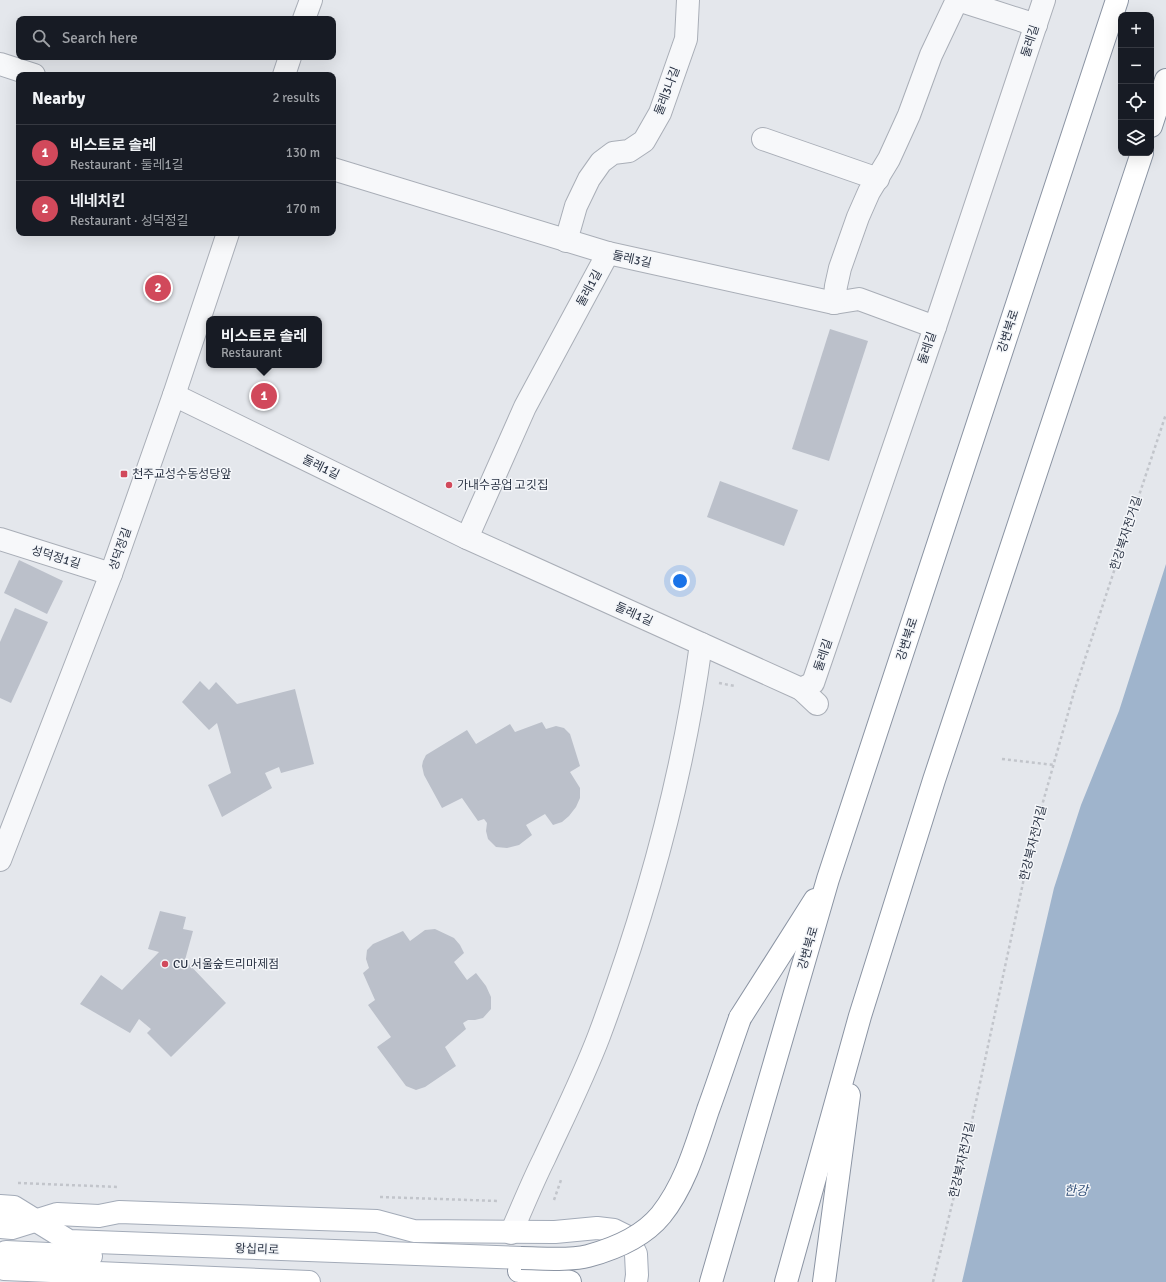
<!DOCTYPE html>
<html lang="en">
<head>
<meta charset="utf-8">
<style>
  :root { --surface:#171b24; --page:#242831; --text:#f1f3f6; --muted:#9ea1a6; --line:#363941; --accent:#d1495b }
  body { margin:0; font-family:Signika,"Noto Sans KR",sans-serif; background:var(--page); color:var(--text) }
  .controls { position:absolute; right:12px; top:12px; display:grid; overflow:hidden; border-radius:8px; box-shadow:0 4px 16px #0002 }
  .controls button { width:36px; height:36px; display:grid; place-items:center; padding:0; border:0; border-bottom:1px solid var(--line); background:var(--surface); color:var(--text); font:20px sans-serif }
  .you { position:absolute; left:680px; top:581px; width:14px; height:14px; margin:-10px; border:3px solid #fff; border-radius:50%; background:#1a73e8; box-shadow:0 0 0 6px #1a73e833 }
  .badge { display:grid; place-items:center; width:26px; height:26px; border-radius:50%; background:var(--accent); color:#fff; font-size:13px; font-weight:700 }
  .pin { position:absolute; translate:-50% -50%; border:2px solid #fff; box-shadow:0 1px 4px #0006 }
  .popup { position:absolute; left:206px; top:316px; width:116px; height:52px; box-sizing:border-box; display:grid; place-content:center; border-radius:8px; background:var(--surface); filter:drop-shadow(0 1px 3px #0005); font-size:13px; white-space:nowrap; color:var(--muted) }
  .popup b { font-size:15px; color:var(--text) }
  .popup::after { content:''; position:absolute; left:50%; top:100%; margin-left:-8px; border:8px solid transparent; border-top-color:var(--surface) }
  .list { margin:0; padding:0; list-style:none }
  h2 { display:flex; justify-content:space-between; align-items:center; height:52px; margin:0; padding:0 16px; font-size:17px }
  h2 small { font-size:13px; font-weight:400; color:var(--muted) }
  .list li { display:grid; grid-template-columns:26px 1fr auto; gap:12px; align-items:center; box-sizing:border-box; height:56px; padding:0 16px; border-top:1px solid var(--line) }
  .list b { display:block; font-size:15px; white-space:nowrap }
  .list p { margin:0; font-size:13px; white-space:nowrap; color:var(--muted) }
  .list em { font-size:13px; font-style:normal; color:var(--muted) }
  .icon { flex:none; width:22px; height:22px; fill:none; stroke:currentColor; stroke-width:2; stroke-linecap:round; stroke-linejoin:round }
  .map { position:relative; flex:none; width:1166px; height:1282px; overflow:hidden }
  .search { position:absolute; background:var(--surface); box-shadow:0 4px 16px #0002; left:16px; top:16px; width:320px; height:44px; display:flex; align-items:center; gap:10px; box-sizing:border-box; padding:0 14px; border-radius:8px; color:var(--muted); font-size:15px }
  .panel { position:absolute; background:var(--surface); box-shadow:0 4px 16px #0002; left:16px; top:72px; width:320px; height:164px; border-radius:8px }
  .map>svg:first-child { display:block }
  .water { fill:#9fb4cc }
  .building { fill:#bbc0ca }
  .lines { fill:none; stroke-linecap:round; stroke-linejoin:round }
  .minor-casing { stroke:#a9aeb7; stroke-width:24 }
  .major-casing { stroke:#a3abb8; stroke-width:24 }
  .highway-casing { stroke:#8b94a3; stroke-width:24 }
  .path { stroke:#c2c5cb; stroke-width:2.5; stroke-dasharray:3 3; stroke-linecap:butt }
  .minor { stroke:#f7f8fa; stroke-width:22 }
  .major { stroke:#fff; stroke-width:22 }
  .highway { stroke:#fff; stroke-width:22 }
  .highway-bridge-casing { stroke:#8b94a3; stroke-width:24; stroke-linecap:butt }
  .highway-bridge { stroke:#fff; stroke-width:22 }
  .poi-dot { fill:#d1495b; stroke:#f4f6f9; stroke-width:1.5 }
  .labels { text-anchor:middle; stroke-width:3; stroke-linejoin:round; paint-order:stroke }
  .street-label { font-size:12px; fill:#2b3445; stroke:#f4f6f9 }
  .poi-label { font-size:12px; fill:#2b3445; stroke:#f4f6f9; text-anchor:start }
  .water-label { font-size:13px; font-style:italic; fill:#34527a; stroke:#f4f6f9 }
</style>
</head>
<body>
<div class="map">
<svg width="1166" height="1282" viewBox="0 0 1166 1282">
  <rect width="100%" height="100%" fill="#e4e7ec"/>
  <polygon class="water" points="1166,564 1166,1282 962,1282 1054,888 1081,805 1119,711"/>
  <g class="building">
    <polygon points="830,329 868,341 829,461 792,449"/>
    <polygon points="720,481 798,510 784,546 707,517"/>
    <polygon points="19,560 63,581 47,614 4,593"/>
    <polygon points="15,608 48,622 11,703 0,698 0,642"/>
    <polygon points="200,681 209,690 216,682 237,704 295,689 314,764 281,773 279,767 265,773 272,788 222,817 208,785 231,773 217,723 209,730 182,702"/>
    <polygon points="542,722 546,729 556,726 564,728 570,734 580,766 570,772 580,788 580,798 576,807 569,816 562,822 553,825 545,814 526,825 532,835 519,845 507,848 496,847 488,839 486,831 487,823 484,819 478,821 462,798 442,808 424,775 422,766 423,761 426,755 467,730 476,744 510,724 515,732"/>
    <polygon points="160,911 186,917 183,929 193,931 185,960 226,1003 171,1057 147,1033 151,1029 139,1019 130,1033 80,1004 101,975 122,990 159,952 148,949"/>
    <polygon points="435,929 454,938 460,945 464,953 454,962 467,980 476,973 486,986 491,997 491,1009 483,1018 475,1020 468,1020 463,1023 466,1029 445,1047 456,1066 425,1087 416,1090 406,1086 377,1047 391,1037 368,1005 375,1000 363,973 369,968 366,959 367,950 373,944 403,931 410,941 425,930"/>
  </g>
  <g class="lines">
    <g class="minor-casing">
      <g id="minor">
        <polyline points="958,0 1036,25"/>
        <polyline points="304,19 311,0"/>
        <polyline points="0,64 34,75"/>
        <polyline points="284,75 290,57"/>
        <polyline points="763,139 878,179"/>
        <polyline points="333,169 608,253 834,303 859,299 935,327"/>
        <polyline points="566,241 576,206 589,179 601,162 613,153 629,151 644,141 660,113 686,39 688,0"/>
        <polyline points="834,303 836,286 840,268 858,217 869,192 889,159 909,115 931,55 957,0"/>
        <polyline points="174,395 467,538 801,689 817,704"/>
        <polyline points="467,538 525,407 608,253"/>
        <polyline points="0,539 111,574"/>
        <polyline points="801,689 813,683 935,327 1044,0"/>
        <polyline points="0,860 111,574 174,395 228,233"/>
        <path d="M 511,1233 C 522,1208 532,1183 544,1159 C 563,1118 583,1078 599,1036 C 646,910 683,778 701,644"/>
      </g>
    </g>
    <g class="major-casing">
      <g id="major">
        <polyline points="0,1206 14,1207 69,1241 521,1258"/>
        <polyline points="0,1227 12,1228 57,1214 99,1216 119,1212 377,1221 414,1231 555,1232 597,1228 614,1230 628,1237 636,1254 637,1275 636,1282"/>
        <polyline points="0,1254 6,1252 91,1256"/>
        <polyline points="0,1267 4,1269 309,1282"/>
      </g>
    </g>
    <g class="highway-casing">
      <g id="highway">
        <polyline points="1151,126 1166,80"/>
        <polyline points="740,1018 815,900"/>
        <polyline points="519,1271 555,1277 570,1282"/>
        <polyline points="711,1282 828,879 1117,0"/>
        <polyline points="786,1282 860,1016 934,780 1142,153"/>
        <polyline points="824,1282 849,1095"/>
      </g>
    </g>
    <g class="path">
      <polyline points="719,683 735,686"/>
      <polyline points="1002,759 1054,765"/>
      <polyline points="18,1183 119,1187"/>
      <polyline points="380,1197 499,1201"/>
      <polyline points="554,1200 561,1180"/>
      <polyline points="933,1282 968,1139 1032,841 1074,692 1166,414"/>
    </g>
    <use href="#minor" class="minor"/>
    <use href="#major" class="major"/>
    <use href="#highway" class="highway"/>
    <g class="highway-bridge-casing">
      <path id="highway-bridge" d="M 521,1258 C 540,1258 570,1261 588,1256 C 614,1249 643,1237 661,1215 C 685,1185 696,1146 708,1110 C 719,1080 729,1049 740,1018"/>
    </g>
    <use href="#highway-bridge" class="highway-bridge"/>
  </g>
  <g class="poi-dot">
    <rect x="120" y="470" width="8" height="8" rx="2"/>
    <circle cx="449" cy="485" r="4"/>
    <circle cx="165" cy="964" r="4"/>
  </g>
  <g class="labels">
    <g class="street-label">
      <text transform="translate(1030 41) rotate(-72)" y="4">둘레길</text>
      <text transform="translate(667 91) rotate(-69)" y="4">둘레3나길</text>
      <text transform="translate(632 259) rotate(13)" y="4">둘레3길</text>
      <text transform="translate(589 288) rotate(-62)" y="4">둘레1길</text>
      <text transform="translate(1008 331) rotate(-72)" y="4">강변북로</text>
      <text transform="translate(927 348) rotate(-71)" y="4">둘레길</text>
      <text transform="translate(321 467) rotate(26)" y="4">둘레1길</text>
      <text transform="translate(1126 533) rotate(-72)" y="4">한강북자전거길</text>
      <text transform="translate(120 549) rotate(-71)" y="4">성덕정길</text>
      <text transform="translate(56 557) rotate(17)" y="4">성덕정1길</text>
      <text transform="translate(634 614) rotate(24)" y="4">둘레1길</text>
      <text transform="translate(907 639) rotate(-72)" y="4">강변북로</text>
      <text transform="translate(823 655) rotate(-71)" y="4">둘레길</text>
      <text transform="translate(1033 843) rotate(-76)" y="4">한강북자전거길</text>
      <text transform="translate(808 948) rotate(-74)" y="4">강변북로</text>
      <text transform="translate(962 1160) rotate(-77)" y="4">한강북자전거길</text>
      <text transform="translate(257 1249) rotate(2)" y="4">왕십리로</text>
    </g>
    <g class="poi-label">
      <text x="132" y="478">천주교성수동성당앞</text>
      <text x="457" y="489">가내수공업 고깃집</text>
      <text x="173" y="968">CU 서울숲트리마제점</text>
    </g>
    <g class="water-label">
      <text x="1076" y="1195">한강</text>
    </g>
  </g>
</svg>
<div class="controls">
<button>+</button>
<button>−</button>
<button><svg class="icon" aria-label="locate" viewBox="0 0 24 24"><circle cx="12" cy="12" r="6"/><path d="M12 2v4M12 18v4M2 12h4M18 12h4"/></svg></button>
<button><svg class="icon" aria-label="layers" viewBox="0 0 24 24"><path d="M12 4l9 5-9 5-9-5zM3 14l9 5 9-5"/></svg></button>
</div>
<div class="you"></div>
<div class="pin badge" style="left:264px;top:396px">1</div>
<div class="popup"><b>비스트로 솔레</b>Restaurant</div>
<div class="pin badge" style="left:158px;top:288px">2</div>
<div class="search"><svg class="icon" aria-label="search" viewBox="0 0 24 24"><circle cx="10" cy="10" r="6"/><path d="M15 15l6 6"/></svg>Search here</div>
<section class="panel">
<h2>Nearby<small>2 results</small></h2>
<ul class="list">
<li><span class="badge">1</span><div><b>비스트로 솔레</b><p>Restaurant · 둘레1길</p></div><em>130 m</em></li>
<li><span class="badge">2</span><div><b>네네치킨</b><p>Restaurant · 성덕정길</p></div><em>170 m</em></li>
</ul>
</section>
</div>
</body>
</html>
